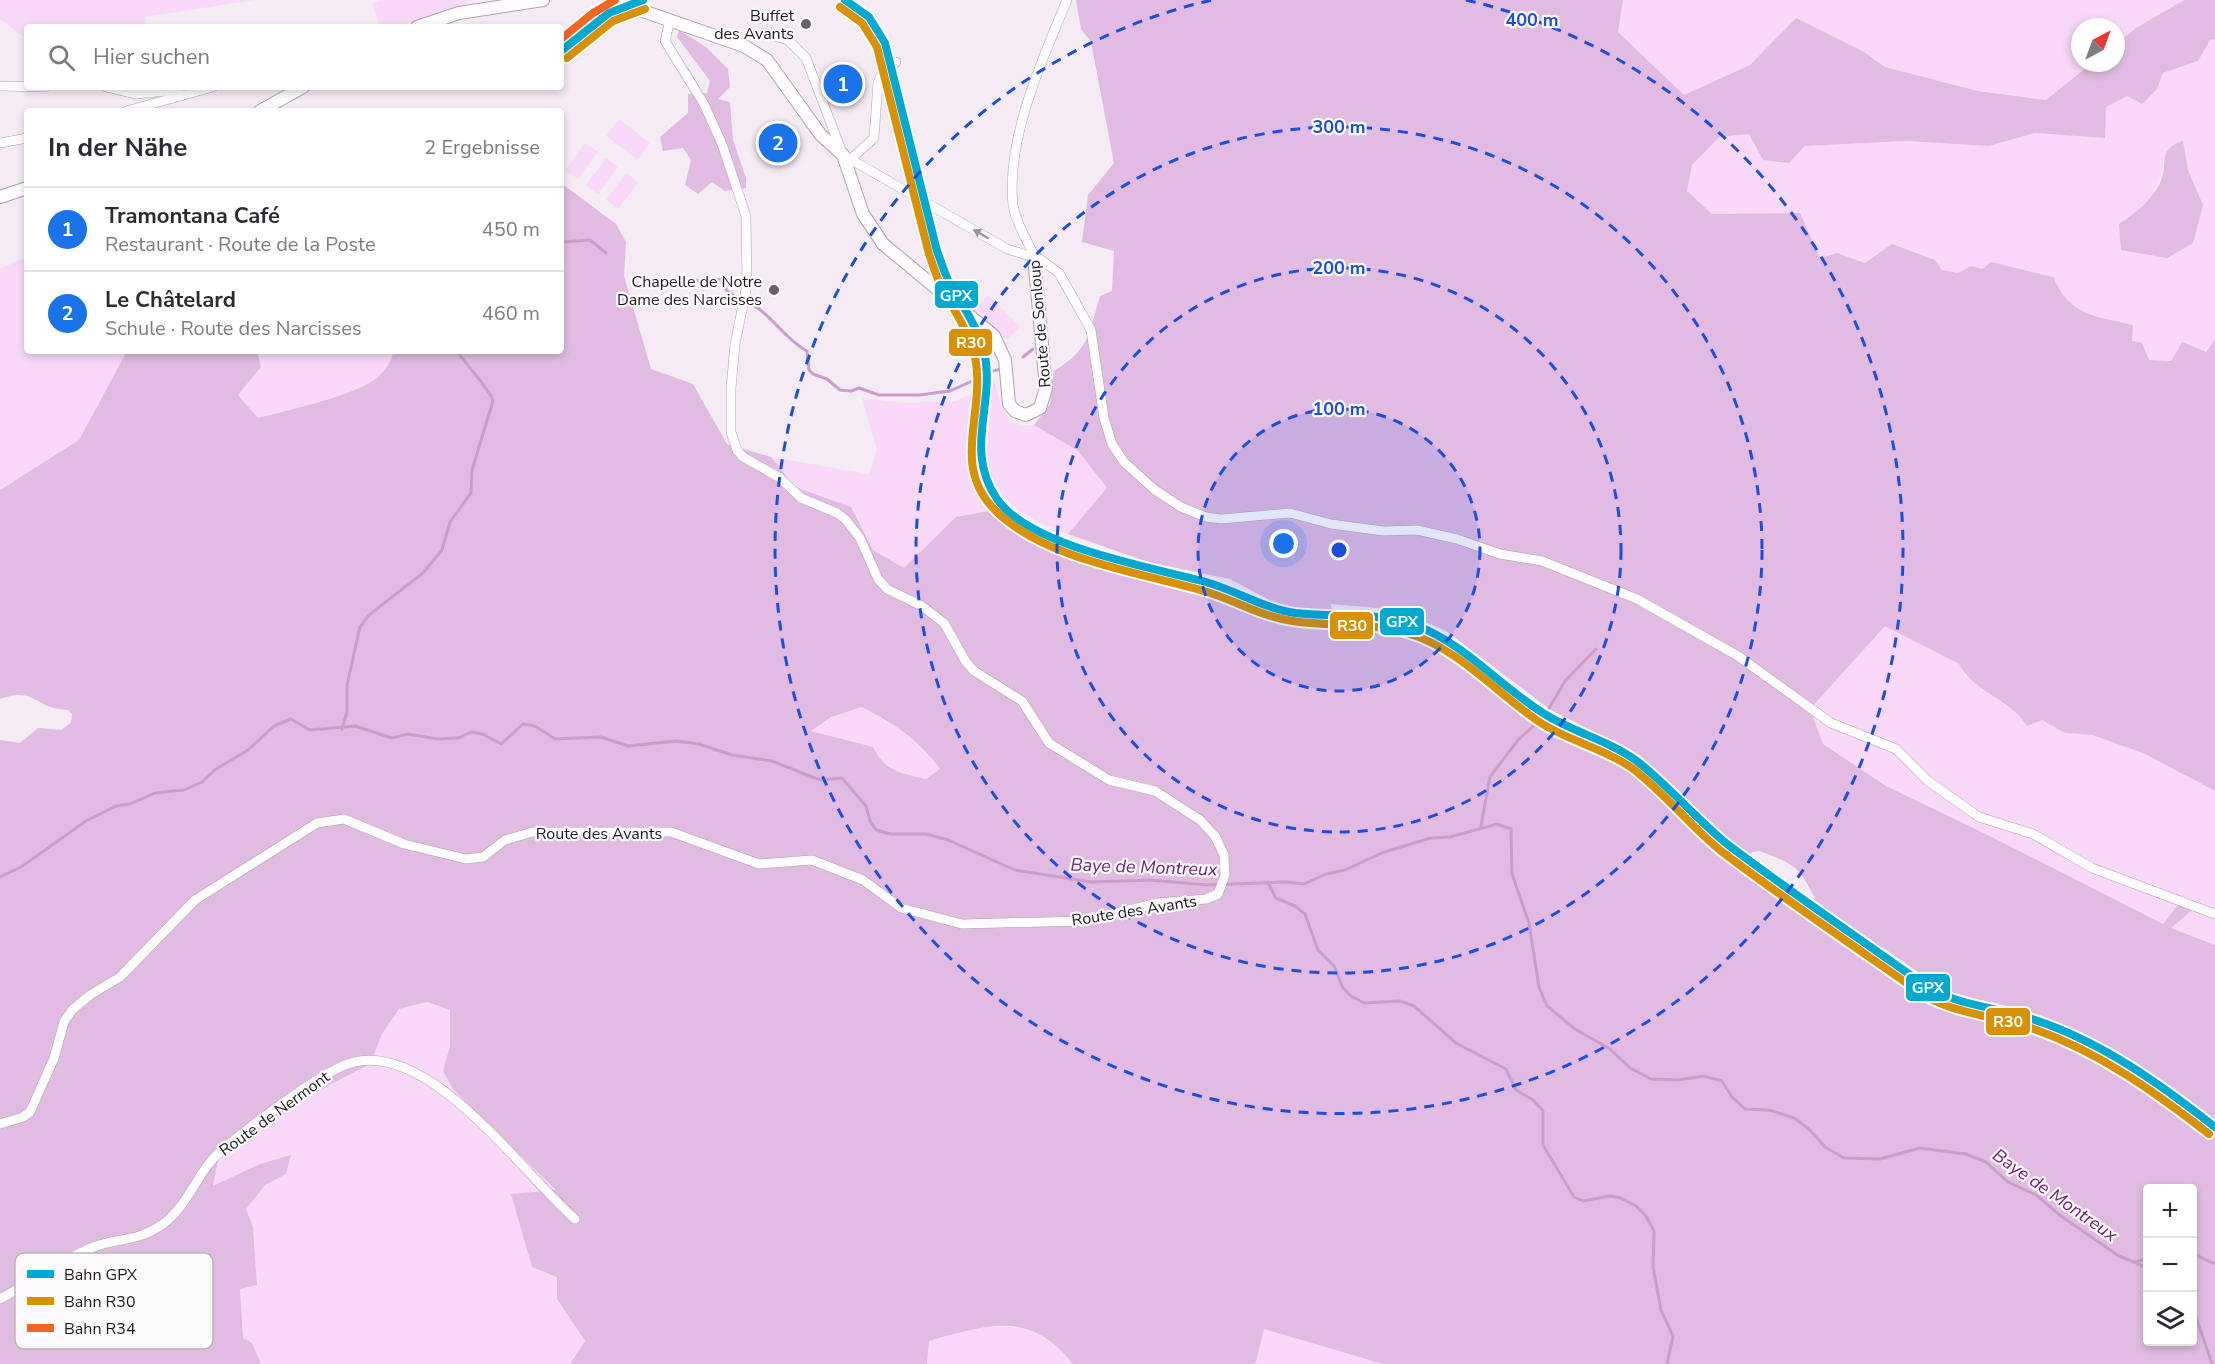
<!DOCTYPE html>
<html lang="de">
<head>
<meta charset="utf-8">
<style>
  :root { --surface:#fff; --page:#f7f7f7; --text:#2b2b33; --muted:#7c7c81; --line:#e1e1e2; --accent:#1a73e8 }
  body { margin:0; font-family:"Nunito Sans",sans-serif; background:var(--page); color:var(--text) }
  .controls { position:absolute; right:18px; bottom:18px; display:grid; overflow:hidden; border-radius:6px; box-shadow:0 3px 9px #0003 }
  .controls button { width:54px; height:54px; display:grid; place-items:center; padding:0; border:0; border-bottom:2px solid var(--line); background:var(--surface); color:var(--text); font:30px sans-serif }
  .compass { position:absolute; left:2071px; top:18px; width:54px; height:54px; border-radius:50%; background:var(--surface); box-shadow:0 3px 9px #0003; rotate:41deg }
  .you { position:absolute; left:1284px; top:544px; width:21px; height:21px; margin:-15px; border:4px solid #fff; border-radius:50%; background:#1a73e8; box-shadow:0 0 0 9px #1a73e833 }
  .badge { display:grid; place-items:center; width:39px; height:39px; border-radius:50%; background:var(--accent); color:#fff; font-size:20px; font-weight:700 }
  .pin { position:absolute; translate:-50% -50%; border:3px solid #fff; box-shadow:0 2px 6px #0006 }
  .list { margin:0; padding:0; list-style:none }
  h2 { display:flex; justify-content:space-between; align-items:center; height:78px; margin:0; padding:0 24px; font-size:26px }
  h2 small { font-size:20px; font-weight:400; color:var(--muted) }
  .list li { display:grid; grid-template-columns:39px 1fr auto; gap:18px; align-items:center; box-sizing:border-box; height:84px; padding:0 24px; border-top:2px solid var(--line) }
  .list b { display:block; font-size:22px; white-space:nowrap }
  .list p { margin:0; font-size:20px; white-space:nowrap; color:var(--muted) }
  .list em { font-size:20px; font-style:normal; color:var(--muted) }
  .icon { flex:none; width:33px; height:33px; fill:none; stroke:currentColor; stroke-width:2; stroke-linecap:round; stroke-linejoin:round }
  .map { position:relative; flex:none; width:2215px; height:1364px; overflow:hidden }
  .search { position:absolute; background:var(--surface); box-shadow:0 3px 9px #0003; left:24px; top:24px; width:540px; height:66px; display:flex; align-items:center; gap:15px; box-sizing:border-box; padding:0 21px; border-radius:6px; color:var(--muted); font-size:22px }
  .panel { position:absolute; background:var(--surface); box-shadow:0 3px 9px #0003; left:24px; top:108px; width:540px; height:246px; border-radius:6px }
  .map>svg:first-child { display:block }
  .green { fill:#fad8f9; fill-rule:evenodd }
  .forest { fill:#e2bbe2; fill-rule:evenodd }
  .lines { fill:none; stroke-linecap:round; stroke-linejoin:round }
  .stream { stroke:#cb9dcb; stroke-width:3 }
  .minor-casing { stroke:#aca4ab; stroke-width:10 }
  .tertiary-casing { stroke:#aca4ab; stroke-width:14 }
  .minor { stroke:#fefcfe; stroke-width:9 }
  .tertiary { stroke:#fefcfe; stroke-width:12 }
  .rail-1-casing { stroke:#fdfafd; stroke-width:12 }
  .rail-2-casing { stroke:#fdfafd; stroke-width:12 }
  .rail-3-casing { stroke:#fdfafd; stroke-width:12 }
  .rail-1 { stroke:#00a9ce; stroke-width:8 }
  .rail-2 { stroke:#d69104; stroke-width:8 }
  .rail-3 { stroke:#f26522; stroke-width:8 }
  .oneway { fill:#999599 }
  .ring { fill:none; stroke:#1d4ed8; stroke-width:3; stroke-dasharray:10 8 }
  .poi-dot { fill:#696169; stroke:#fdfafd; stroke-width:2 }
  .labels { text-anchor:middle; stroke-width:4.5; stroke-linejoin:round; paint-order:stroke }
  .poi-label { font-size:16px; fill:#1d171d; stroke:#fdfafd; text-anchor:end }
  .street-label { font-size:16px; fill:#1d171d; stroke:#fdfafd }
  .water-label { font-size:18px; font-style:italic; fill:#6d236f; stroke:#fdfafd }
  .key { fill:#fdfafd; stroke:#bab6ba; stroke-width:1.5 }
  .key-label { font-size:16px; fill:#1d171d }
  .centre { fill:#1d4ed8; stroke:#fdfafd; stroke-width:3 }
  .ring-label { font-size:18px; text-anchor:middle; font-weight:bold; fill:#1d4ed8; stroke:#fdfafd; stroke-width:4.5; stroke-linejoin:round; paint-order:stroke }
  .line-badge { stroke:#fdfafd; stroke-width:2 }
  .badge-label { font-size:16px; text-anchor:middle; font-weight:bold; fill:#fff }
</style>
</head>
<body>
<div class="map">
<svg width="2215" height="1364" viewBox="0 0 2215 1364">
  <rect width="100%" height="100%" fill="#f5ebf5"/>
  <g class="green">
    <polygon points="0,0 254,0 146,17 146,27 27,27 27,39 0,19"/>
    <path d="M 380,0 L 466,0 L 468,3 C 439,12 410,27 380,27 L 372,4 Z"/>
    <polygon points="1623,0 2184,0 2136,28 2116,44 2116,27 2080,27 2080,63 2092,63 2047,100 1978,91 1885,67 1864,52 1796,18 1750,65 1684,95 1618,32"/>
    <path d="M 2210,39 L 2215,39 L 2215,339 C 2199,361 2174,362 2149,360 L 2132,341 L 2132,325 L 2079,311 L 2061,295 L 1971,266 L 1958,273 L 1942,270 L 1935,260 L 1865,263 L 1837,253 L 1820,258 L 1800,213 L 1712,214 L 1687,191 L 1692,165 L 1719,137 L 1749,134 L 1763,160 L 1789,163 L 1805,146 L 1905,141 L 1989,146 L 2035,133 L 2104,138 L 2106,107 L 2127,96 L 2157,89 L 2163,73 L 2198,61 ZM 2183,141 L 2188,170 L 2203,205 L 2119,224 C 2150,202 2159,192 2165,154 Z"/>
    <polygon points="619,119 650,143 638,160 606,136"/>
    <polygon points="585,143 598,152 578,179 565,170"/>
    <polygon points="606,158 618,167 598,194 586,185"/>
    <polygon points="626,173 638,182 618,209 606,200"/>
    <polygon points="27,257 27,351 127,351 79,440 0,490 0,269"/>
    <polygon points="988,295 1020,327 1007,340 975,308"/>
    <path d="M 257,351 L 394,351 C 392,360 384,372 377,378 C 353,396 288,410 258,418 L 238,395 L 261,367 Z"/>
    <path d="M 994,378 L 1001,407 L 1011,422 L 1022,426 L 1034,425 L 1078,451 L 1107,489 L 1068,534 C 1027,519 986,498 984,447 Z"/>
    <path d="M 980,390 C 972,439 968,465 995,510 L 956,518 L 904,569 L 873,550 L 851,507 L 795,487 L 771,457 L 869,474 L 877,450 L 862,398 L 905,403 L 955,401 Z"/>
    <polygon points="1885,625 1959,664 1965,676 2019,713 2042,720 2065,733 2093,734 2145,754 2215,791 2215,945 2171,928 2191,910 2163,924 1990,836 1886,786 1823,744 1810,709"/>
    <path d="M 862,707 C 894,724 917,739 940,769 L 926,779 L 895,771 L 855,741 L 824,737 L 810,732 L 831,717 Z"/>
    <polygon points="427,1002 450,1009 450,1046 443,1071 557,1191 511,1194 557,1276 557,1299 585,1342 570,1364 261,1364 252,1343 243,1338 240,1289 257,1285 253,1227 246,1209 265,1185 286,1174 213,1186 218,1160 291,1105 370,1064 382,1034 399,1009"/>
    <path d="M 985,1326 C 1030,1328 1044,1327 1073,1364 L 927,1364 L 929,1341 Z"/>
    <polygon points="1264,1329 1383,1364 1253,1364 1256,1361"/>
  </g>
  <g class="forest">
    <path d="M 1076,0 L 1623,0 L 1618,32 L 1684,95 L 1750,65 L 1796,18 L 1864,52 L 1885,67 L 1978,91 L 2046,100 L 2092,63 L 2116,63 L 2116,44 L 2136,28 L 2184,0 L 2215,0 L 2215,39 L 2210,40 L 2198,61 L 2163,73 L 2157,89 L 2142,104 L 2127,96 L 2106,107 L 2105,138 L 2035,133 L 1989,146 L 1905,141 L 1805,146 L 1789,163 L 1763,160 L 1749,134 L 1719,137 L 1692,165 L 1687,191 L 1712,214 L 1800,213 L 1820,258 L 1837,253 L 1865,263 L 1892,244 L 1935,260 L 1942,270 L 1958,273 L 1971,266 L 1982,269 L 1991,262 L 2053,277 C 2071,317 2094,315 2133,325 L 2132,341 L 2142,343 L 2149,360 L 2171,361 L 2182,342 L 2206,352 L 2215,339 L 2215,791 L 2145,754 L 2093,735 L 2065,733 L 2042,720 L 2027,726 C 2011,699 1973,692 1959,664 L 1885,626 L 1810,709 L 1823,744 L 1886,786 L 1990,836 L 2163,924 L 2178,905 L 2192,910 L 2171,928 L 2215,945 L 2215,1120 L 2202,1109 L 2193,1119 L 2215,1135 L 2215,1364 L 1383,1364 L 1264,1329 L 1256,1362 L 1253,1364 L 1073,1364 C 1030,1309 988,1325 929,1341 L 927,1364 L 570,1364 L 585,1341 L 557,1299 L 557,1277 L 532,1267 L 511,1194 L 556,1190 L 453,1089 L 443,1071 L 450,1046 L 450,1010 L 427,1002 L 399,1009 L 382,1034 L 370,1064 L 291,1105 L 218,1160 L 213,1186 L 260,1164 L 291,1155 L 286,1174 L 265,1185 L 246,1209 L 253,1227 L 257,1285 L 240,1289 L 243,1338 L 252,1343 L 261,1364 L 0,1364 L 0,740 L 20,743 L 38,728 L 61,730 L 71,723 L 72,714 L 68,710 C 34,709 35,686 0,699 L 0,490 L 79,440 L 127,351 L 257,351 L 261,367 L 238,395 L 258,418 C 288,410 354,396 377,378 C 384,372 392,360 394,351 L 561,351 L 561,183 L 616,224 L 626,242 L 624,276 L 651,369 L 693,384 L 727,444 L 771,457 L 795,487 L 851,507 L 873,550 L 904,568 L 956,517 L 995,510 L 1020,529 L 1058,547 L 1178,587 L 1216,591 L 1273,616 L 1275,603 L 1230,579 L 1148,562 L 1068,534 L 1107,488 L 1078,451 L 1034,425 L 1050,404 L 1054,371 C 1091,348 1088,335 1100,296 L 1112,291 L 1114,251 L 1082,242 L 1088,195 L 1114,163 L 1091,42 L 1081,29 ZM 1331,604 L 1388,609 L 1412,616 L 1446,631 L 1551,710 L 1640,755 L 1729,839 L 1722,848 L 1635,766 L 1610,752 L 1579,741 L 1577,737 C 1565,731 1552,725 1540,718 C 1497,691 1457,644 1407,629 C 1382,622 1359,621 1334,622 ZM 862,707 C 894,724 917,738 940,769 L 926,779 C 901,773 885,772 873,747 L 811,731 L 831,717 ZM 1759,851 C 1772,856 1790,861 1799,872 C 1806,879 1809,889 1815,897 L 1808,907 L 1746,864 L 1752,852 ZM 1882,947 L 1944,990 L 1939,999 L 1921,989 L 1876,954 ZM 1974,1001 L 2018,1009 L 2051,1020 L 2046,1032 L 2032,1026 L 1973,1015 ZM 2148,1188 L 2192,1188 L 2192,1342 L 2148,1342 Z"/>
    <polygon points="679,30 706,47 728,69 730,87 718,99 730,102 733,140 746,178 746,188 725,191 712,182 698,194 685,185 691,160 683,148 663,151 660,137 688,113 688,94 707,93 710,81 677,37"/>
    <path d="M 2183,141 L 2188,170 L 2203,205 L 2193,243 L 2167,258 L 2121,250 L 2119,224 C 2136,212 2150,202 2160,183 C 2169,165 2156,149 2183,141 Z"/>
  </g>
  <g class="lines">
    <g class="stream">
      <polyline points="561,242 590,240 606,253"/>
      <polyline points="690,279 704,282 721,279 727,291 739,299"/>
      <path d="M 747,302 C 768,310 785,340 807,351 L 809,370 L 813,374 L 827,379 L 840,390 L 851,391 L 859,388 L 879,395 L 919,395 L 950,391 L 979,378"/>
      <polyline points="1023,357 1033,349"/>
      <polyline points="993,371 1001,369"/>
      <polyline points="1547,712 1565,681 1596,649"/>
      <path d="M 342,729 L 347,712 L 347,685 L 360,627 L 369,615 L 423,573 L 442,550 L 450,522 L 471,493 L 472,470 L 493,401 C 489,388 466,365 457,351"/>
      <polyline points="1481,826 1490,777 1518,740 1542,718"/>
      <polyline points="0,877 21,867 86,821 116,806 130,804 155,793 184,790 202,782 216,769 248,750 274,726 291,719 310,730 355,726 392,738 408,734 437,739 458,738 471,732 482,734 501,744 523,724 535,726 555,739 601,737 628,746 676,741 699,744 732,755 772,761 820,780 842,778 866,806 870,821 876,830 890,834 926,834 948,840 1015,870 1091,882 1150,880 1208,885 1286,882 1304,884 1326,874 1345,870 1384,852 1431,838 1450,837 1497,824 1511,829 1512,874 1529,923 1539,987 1547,1006 1575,1029 1610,1049 1630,1068 1651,1079 1679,1080 1703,1076 1722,1081 1732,1097 1745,1109 1769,1110 1794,1118 1810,1130 1825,1147 1844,1158 1880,1159 1920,1148 1966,1154 1986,1162 2008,1182 2036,1195 2061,1216 2119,1256 2134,1262 2148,1259"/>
      <polyline points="1268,883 1276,898 1295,906 1305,914 1318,950 1334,966 1343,988 1351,996 1364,1003 1400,1001 1414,1006 1456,1043 1506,1069 1516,1090 1533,1100 1543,1111 1543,1145 1574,1197 1583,1201 1610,1196 1621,1198 1636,1206 1646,1216 1654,1231 1653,1267 1661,1310 1673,1336 1667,1364"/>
      <polyline points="2192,1253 2215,1264"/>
      <polyline points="2134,1262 2148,1269"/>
      <polyline points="2192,1305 2212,1364"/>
    </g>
    <g class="minor-casing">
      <g id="minor">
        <polyline points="764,33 788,40 806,58 843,155 1007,249 1040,259 1059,273 1091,330 1104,418 1112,444 1124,462 1135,472 1155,490 1181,507 1206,517 1221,519 1290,513 1331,524 1383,531 1417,530 1457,539 1500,554 1542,561 1637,599 1738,656 1831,723 1896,749 1928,781 1979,817 2033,834 2092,868 2215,914"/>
        <polyline points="0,86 45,87"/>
        <polyline points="106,87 135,94 179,90"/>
        <polyline points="126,111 213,87"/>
        <polyline points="0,143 27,138"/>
        <polyline points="852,158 874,138 878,83 880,77 896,62"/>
        <path d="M 1034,256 C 1027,239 1016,224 1013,205 C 1006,139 1042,60 1067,0"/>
        <polyline points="0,1124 23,1117 30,1112 54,1058 64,1022 72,1010 90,995 120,977 195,900 317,823 344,819 404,844 466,859 483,857 505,840 533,832 671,832 759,864 812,860 863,880 901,908 962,924 1083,921 1158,903 1206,899 1218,894 1225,875 1224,855 1215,836 1200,820 1155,791 1109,780 1049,743 1022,701 974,671 966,662 944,623 922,606 887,589 878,579 860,538 846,520 837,513 801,498 780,478 743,457 737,450 731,432 731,388 735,344 747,285 746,216 722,144 704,104 665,41 670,20"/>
        <path d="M 0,1299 C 31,1282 58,1262 91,1248 C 117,1237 136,1243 163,1224 C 190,1204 197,1171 222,1150 C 248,1128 324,1069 354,1062 C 433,1044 522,1173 575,1219"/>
      </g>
    </g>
    <g class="tertiary-casing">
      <g id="tertiary">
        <polyline points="611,0 744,46 767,60 820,134 843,155 863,214 883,244 994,336 1005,360 1009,404 1015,411 1026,415 1040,408 1046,388 1034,256"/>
        <polyline points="417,27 459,13 543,0"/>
        <polyline points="260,111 303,87"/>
        <polyline points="0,197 27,188"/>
      </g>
    </g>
    <use href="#minor" class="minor"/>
    <use href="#tertiary" class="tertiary"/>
    <g class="rail-1-casing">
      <g id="rail-1">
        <path d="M 845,0 L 869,17 L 885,43 L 937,251 C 941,261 944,272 949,282 C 961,304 976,324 983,348 C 998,400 962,448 997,499 C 1030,547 1151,567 1206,582 C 1237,591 1263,608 1295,613 C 1336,618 1376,611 1415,625 C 1466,644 1502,689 1548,716 C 1576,733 1612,742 1638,762 C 1670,787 1696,819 1727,844 C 1793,894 1863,941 1930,989 C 1963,1006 2000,1008 2035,1020 C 2102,1042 2160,1084 2215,1127"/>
        <polyline points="561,51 609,13 643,0"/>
      </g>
    </g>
    <g class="rail-2-casing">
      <g id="rail-2">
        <path d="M 840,7 L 862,23 L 877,47 L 929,254 C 933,265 936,276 941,286 C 956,315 975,338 977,372 C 981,419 954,466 993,508 C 1041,559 1139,572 1204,591 C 1235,600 1262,617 1293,621 C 1332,627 1369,622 1407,633 C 1459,648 1497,694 1541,723 C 1569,741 1605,749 1632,768 C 1664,792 1690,826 1721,851 C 1787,901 1857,948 1925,996 C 1959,1015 1997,1016 2034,1029 C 2099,1052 2155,1092 2209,1134"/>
        <polyline points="567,58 613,21 645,9"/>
      </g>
    </g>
    <g class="rail-3-casing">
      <polyline id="rail-3" points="561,39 593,13 615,0"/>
    </g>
    <use href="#rail-1" class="rail-1"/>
    <use href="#rail-2" class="rail-2"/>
    <use href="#rail-3" class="rail-3"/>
  </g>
  <defs><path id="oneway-solid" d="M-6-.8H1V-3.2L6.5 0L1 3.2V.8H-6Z" transform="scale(1.5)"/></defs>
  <use class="oneway" href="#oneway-solid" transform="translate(981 234) rotate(-150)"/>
  <circle cx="1339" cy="550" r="141" fill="#1d4ed8" fill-opacity=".12"/>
  <g class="ring">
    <circle cx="1339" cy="550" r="141"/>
    <circle cx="1339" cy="550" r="282"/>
    <circle cx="1339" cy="550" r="423"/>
    <path d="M1466 0A564 564 0 1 1 1212 0"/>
  </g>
  <g class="poi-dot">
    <circle cx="806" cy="24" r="6"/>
    <circle cx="774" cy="290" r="6"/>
  </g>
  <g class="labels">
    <g class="poi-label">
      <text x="794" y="21">Buffet<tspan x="794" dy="18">des Avants</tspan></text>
      <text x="762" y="287">Chapelle de Notre<tspan x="762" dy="18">Dame des Narcisses</tspan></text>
    </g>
    <g class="street-label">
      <text transform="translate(1039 324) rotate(-95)" y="6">Route de Sonloup</text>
      <text x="599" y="839">Route des Avants</text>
      <text transform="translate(1134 910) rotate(-9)" y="6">Route des Avants</text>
      <text transform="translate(274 1113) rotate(-36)" y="6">Route de Nermont</text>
    </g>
    <g class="water-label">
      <text transform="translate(1144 867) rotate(2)" y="6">Baye de Montreux</text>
      <text transform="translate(2055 1195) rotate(35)" y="6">Baye de Montreux</text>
    </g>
  </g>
  <rect x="15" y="1253" width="198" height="96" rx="9" class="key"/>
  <rect x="27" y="1270" width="27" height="8" fill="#00a9ce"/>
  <rect x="27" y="1297" width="27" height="8" fill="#d69104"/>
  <rect x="27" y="1324" width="27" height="8" fill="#f26522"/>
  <g class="key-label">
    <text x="64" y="1280">Bahn GPX</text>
    <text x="64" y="1307">Bahn R30</text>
    <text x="64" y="1334">Bahn R34</text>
  </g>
  <circle cx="1339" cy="550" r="9" class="centre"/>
  <g class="ring-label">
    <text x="1532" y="26">400 m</text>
    <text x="1339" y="133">300 m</text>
    <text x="1339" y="274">200 m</text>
    <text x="1339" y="415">100 m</text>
  </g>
  <g class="line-badge">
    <rect x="934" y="280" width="45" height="29" rx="6" fill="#00a9ce"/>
    <rect x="948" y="328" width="45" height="29" rx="6" fill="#d69104"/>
    <rect x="1379" y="607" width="46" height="29" rx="6" fill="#00a9ce"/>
    <rect x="1329" y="611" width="45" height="29" rx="6" fill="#d69104"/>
    <rect x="1905" y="973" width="46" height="29" rx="6" fill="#00a9ce"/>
    <rect x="1985" y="1007" width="46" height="29" rx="6" fill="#d69104"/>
  </g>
  <g class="badge-label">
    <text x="956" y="301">GPX</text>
    <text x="971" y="348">R30</text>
    <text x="1402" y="627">GPX</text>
    <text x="1352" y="631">R30</text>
    <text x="1928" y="993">GPX</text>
    <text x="2008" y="1027">R30</text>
  </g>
</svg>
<div class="controls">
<button>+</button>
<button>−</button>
<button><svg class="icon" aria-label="layers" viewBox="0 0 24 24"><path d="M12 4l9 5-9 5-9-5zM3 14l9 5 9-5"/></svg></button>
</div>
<svg class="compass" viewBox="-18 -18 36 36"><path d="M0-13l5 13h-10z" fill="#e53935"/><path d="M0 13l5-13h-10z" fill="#7c7c81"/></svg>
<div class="you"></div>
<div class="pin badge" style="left:843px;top:84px">1</div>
<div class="pin badge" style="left:778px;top:143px">2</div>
<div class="search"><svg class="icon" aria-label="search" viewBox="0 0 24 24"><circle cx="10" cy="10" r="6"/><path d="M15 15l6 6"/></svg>Hier suchen</div>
<section class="panel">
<h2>In der Nähe<small>2 Ergebnisse</small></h2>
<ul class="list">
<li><span class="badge">1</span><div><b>Tramontana Café</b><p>Restaurant · Route de la Poste</p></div><em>450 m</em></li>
<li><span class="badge">2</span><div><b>Le Châtelard</b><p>Schule · Route des Narcisses</p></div><em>460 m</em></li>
</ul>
</section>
</div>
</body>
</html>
